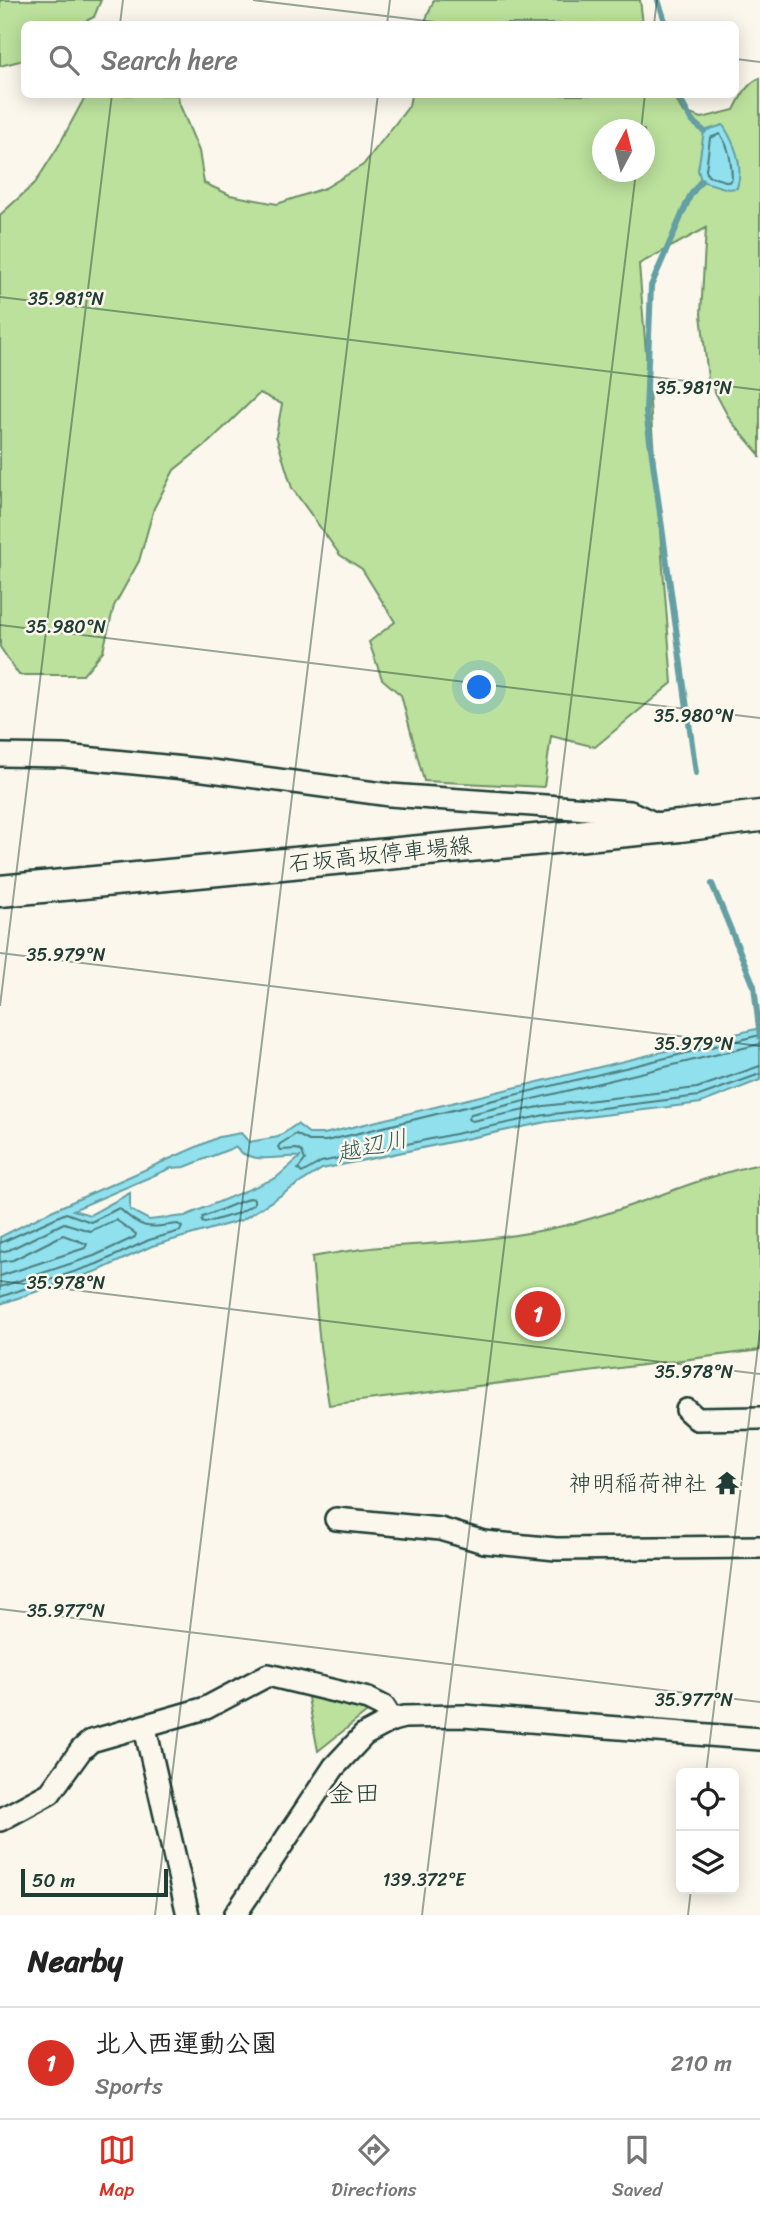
<!DOCTYPE html>
<html lang="en">
<head>
<meta charset="utf-8">
<style>
  :root { --surface:#fff; --page:#f2f2f2; --text:#222; --muted:#767676; --line:#e0e0e0; --accent:#d93025 }
  body { margin:0; font-family:Sriracha,"Klee One",sans-serif; background:var(--page); color:var(--text) }
  .controls { position:absolute; right:21px; bottom:21px; display:grid; overflow:hidden; border-radius:10px; box-shadow:0 4px 18px #0003 }
  .controls button { width:63px; height:63px; display:grid; place-items:center; padding:0; border:0; border-bottom:2px solid var(--line); background:var(--surface); color:var(--text); font:35px sans-serif }
  .compass { position:absolute; left:592px; top:119px; width:63px; height:63px; border-radius:50%; background:var(--surface); box-shadow:0 4px 18px #0003; rotate:7deg }
  .scale { position:absolute; left:21px; bottom:18px; width:147px; box-sizing:border-box; padding-left:7px; border:4px solid #1f3d34; border-top:0; font-size:19px; line-height:24px; white-space:nowrap; color:#1f3d34; -webkit-text-stroke:5px #fbf7ec; paint-order:stroke }
  .you { position:absolute; left:480px; top:688px; width:24px; height:24px; margin:-18px; border:5px solid #fff; border-radius:50%; background:#1a73e8; box-shadow:0 0 0 10px #1a73e833 }
  .badge { display:grid; place-items:center; width:46px; height:46px; border-radius:50%; background:var(--accent); color:#fff; font-size:23px; font-weight:700 }
  .pin { position:absolute; translate:-50% -50%; border:4px solid #fff; box-shadow:0 2px 7px #0006 }
  .list { margin:0; padding:0; list-style:none }
  h2 { display:flex; justify-content:space-between; align-items:center; height:91px; margin:0; padding:0 28px; font-size:30px }
  h2 small { font-size:23px; font-weight:400; color:var(--muted) }
  .list li { display:grid; grid-template-columns:46px 1fr auto; gap:21px; align-items:center; box-sizing:border-box; height:112px; padding:0 28px; border-top:2px solid var(--line) }
  .list b { display:block; font-size:26px; white-space:nowrap }
  .list p { margin:0; font-size:23px; white-space:nowrap; color:var(--muted) }
  .list em { font-size:23px; font-style:normal; color:var(--muted) }
  .icon { flex:none; width:38px; height:38px; fill:none; stroke:currentColor; stroke-width:2; stroke-linecap:round; stroke-linejoin:round }
  .map { position:relative; flex:none; width:760px; height:1915px; overflow:hidden }
  .search { position:absolute; background:var(--surface); box-shadow:0 4px 18px #0003; left:21px; right:21px; top:21px; height:77px; display:flex; align-items:center; gap:18px; box-sizing:border-box; padding:0 24px; border-radius:10px; color:var(--muted); font-size:26px }
  .sheet { height:203px; background:var(--surface) }
  nav { display:flex; justify-content:space-around; align-items:center; box-sizing:border-box; height:98px; border-top:2px solid var(--line); background:var(--surface); font-size:19px; color:var(--muted) }
  nav a { display:grid; justify-items:center; gap:4px }
  nav .on { color:var(--accent) }
  .map>svg:first-child { display:block }
  .green { fill:#bbe19c; stroke:#6d8f68; stroke-width:2; fill-rule:evenodd }
  .water { fill:#90e0ed; stroke:#639fa3; stroke-width:2; fill-rule:evenodd }
  .lines { fill:none; stroke-linecap:round; stroke-linejoin:round }
  .shore { stroke:#4c7e7e; stroke-width:2 }
  .stream { stroke:#639fa3; stroke-width:6 }
  .street-casing { stroke:#1f3d34; stroke-width:26 }
  .secondary-casing { stroke:#1f3d34; stroke-width:35 }
  .street { stroke:#fbf7ec; stroke-width:21 }
  .secondary { stroke:#fbf7ec; stroke-width:30 }
  .ticks { fill:none; stroke:#1f3d34; stroke-width:2; stroke-opacity:0.45 }
  .labels { text-anchor:middle; stroke-width:5; stroke-linejoin:round; paint-order:stroke }
  .street-label { font-size:23px; fill:#1f3d34; stroke:#fbf7ec }
  .poi-label { font-size:23px; fill:#1f3d34; stroke:#fbf7ec; text-anchor:end }
  .water-label { font-size:24px; font-style:italic; fill:#365e59; stroke:#fbf7ec }
  .quarter-label { font-size:26px; fill:#1f3d34; stroke:#fbf7ec }
  .ticks-label { font-size:18px; text-anchor:middle; fill:#1f3d34; stroke:#fbf7ec; stroke-width:5; stroke-linejoin:round; paint-order:stroke }
</style>
</head>
<body>
<div class="map">
<svg width="760" height="1915" viewBox="0 0 760 1915">
  <rect width="100%" height="100%" fill="#fbf7ec"/>
  <filter id="ink" filterUnits="userSpaceOnUse"><feTurbulence type="fractalNoise" baseFrequency=".0143" numOctaves="2"/><feDisplacementMap in="SourceGraphic" scale="14" xChannelSelector="R" yChannelSelector="G"/><feConvolveMatrix kernelMatrix="1 2 1 2 8 2 1 2 1" color-interpolation-filters="sRGB"/></filter>
  <g filter="url(#ink)">
    <g class="green">
      <polygon points="0,0 101,0 94,17 80,24 24,24 24,60 0,66"/>
      <polygon points="434,0 640,0 643,24 424,24"/>
      <path d="M 760,78 L 760,458 L 759,454 L 730,420 L 708,379 L 701,314 L 706,228 L 639,264 L 672,683 L 595,747 L 551,736 L 544,787 L 424,781 L 401,695 L 382,679 L 369,642 L 395,622 L 362,569 L 340,555 L 292,488 L 276,436 L 282,404 L 260,393 L 209,442 L 174,470 L 154,508 L 139,561 L 114,606 L 103,651 L 83,675 L 19,675 L 0,647 L 0,215 L 35,183 L 58,147 L 86,95 L 178,95 L 179,103 L 199,151 L 204,183 L 230,195 L 277,204 L 325,188 L 363,165 L 409,106 L 411,95 L 673,95 L 683,112 L 702,118 L 734,110 C 740,98 747,83 760,78 ZM 602,130 L 644,130 L 644,172 L 602,172 Z"/>
      <path d="M 760,1164 L 760,1350 L 329,1405 L 320,1346 L 312,1257 C 335,1253 358,1249 381,1247 C 444,1243 505,1240 567,1225 C 633,1209 694,1178 760,1164 Z"/>
      <polygon points="314,1693 371,1709 318,1751 308,1698"/>
    </g>
    <g class="water">
      <path d="M 723,125 C 735,144 744,165 737,188 L 728,189 L 701,181 L 698,170 L 704,131 Z"/>
      <path d="M 760,1028 L 760,1080 L 701,1103 L 546,1122 L 322,1169 L 242,1220 L 152,1246 L 100,1270 L 0,1304 L 0,1237 L 49,1212 L 219,1137 L 241,1133 L 249,1142 L 278,1137 L 297,1124 L 310,1134 L 324,1134 ZM 235,1147 C 251,1166 279,1155 300,1157 L 276,1178 L 185,1216 L 149,1220 L 130,1210 L 130,1193 L 90,1215 L 73,1210 L 171,1168 L 185,1167 Z"/>
    </g>
    <g class="lines">
      <g class="shore">
        <path d="M 720,134 C 730,148 731,161 732,178 L 729,182 L 708,176 L 706,170 L 710,138 Z"/>
        <polyline points="760,1035 326,1141 309,1141 296,1134 280,1144 278,1147 281,1150 297,1149 302,1152 305,1160 298,1169 302,1173 321,1162 545,1115 699,1096 760,1074"/>
        <polyline points="760,1044 471,1114 468,1119 472,1121 544,1106 697,1088 760,1066"/>
        <polygon points="250,1198 254,1199 254,1204 239,1213 205,1223 202,1222 203,1217"/>
        <path d="M 0,1243 L 66,1213 L 91,1222 L 119,1208 C 142,1230 147,1228 178,1224 L 182,1227 L 180,1231 L 149,1240 L 97,1264 L 0,1297"/>
        <polyline points="0,1252 9,1250 64,1223 90,1231 116,1220 136,1234 135,1237 94,1256 0,1287"/>
        <polyline points="0,1262 13,1260 63,1235 87,1244 85,1248 0,1276"/>
      </g>
      <g class="stream">
        <polyline points="658,0 666,24"/>
        <polyline points="677,94 692,121 704,131"/>
        <polyline points="696,773 646,412 651,286 690,196 701,181"/>
        <polyline points="712,884 754,986 760,1037"/>
      </g>
      <g class="street-casing">
        <g id="street">
          <polyline points="0,755 64,756 204,770 390,795 630,812 662,827"/>
          <polyline points="687,1410 697,1419 760,1418"/>
          <polyline points="336,1519 440,1529 484,1542 556,1549 760,1547"/>
          <polyline points="145,1728 188,1915"/>
          <polyline points="0,1820 50,1793 81,1750 91,1741 206,1708 268,1675 368,1699 384,1707 392,1720"/>
          <polyline points="235,1915 334,1767 364,1735 392,1720 404,1717 464,1716 760,1739"/>
        </g>
      </g>
      <g class="secondary-casing">
        <polyline id="secondary" points="0,891 680,826 760,816"/>
      </g>
      <use href="#street" class="street"/>
      <use href="#secondary" class="secondary"/>
    </g>
  </g>
  <path class="ticks" d="M 253,0 L 452,24M 120,24 L 123,0M 387,24 L 390,0M 654,24 L 657,0M 736,59 L 760,62M 641,130 L 645,94M 0,297 L 760,390M 0,625 L 760,718M 0,953 L 760,1046M 0,1006 L 112,94M 0,1281 L 760,1374M 0,1609 L 760,1702M 706,1773 L 760,1330M 155,1915 L 378,94M 422,1915 L 636,172M 688,1915 L 691,1889"/>
  <defs>
    <g id="temple-bare" transform="scale(1.89)"><path d="M0-6L5-2H3V0L6.5 2.5H4V6H1.5V3h-3V6H-4V2.5H-6.5L-3 0V-2H-5Z" fill="#1f3d34" stroke="#fbf7ec" stroke-width="2.5" paint-order="stroke"/></g>
  </defs>
  <g fill-rule="evenodd">
    <use href="#temple-bare" x="727" y="1483"/>
  </g>
  <g class="labels">
    <g class="street-label">
      <text transform="translate(380 854) rotate(-6)" y="8">石坂高坂停車場線</text>
    </g>
    <g class="poi-label">
      <text x="707" y="1491">神明稲荷神社</text>
    </g>
    <g class="water-label">
      <text transform="translate(372 1146) rotate(-13)" y="8">越辺川</text>
    </g>
    <g class="quarter-label">
      <text x="354" y="1802">金田</text>
    </g>
  </g>
  <g class="ticks-label">
    <text x="66" y="305">35.981°N</text>
    <text x="694" y="394">35.981°N</text>
    <text x="66" y="633">35.980°N</text>
    <text x="694" y="722">35.980°N</text>
    <text x="66" y="961">35.979°N</text>
    <text x="694" y="1050">35.979°N</text>
    <text x="66" y="1289">35.978°N</text>
    <text x="694" y="1378">35.978°N</text>
    <text x="66" y="1617">35.977°N</text>
    <text x="694" y="1706">35.977°N</text>
    <text x="424" y="1886">139.372°E</text>
  </g>
</svg>
<div class="controls">
<button><svg class="icon" aria-label="locate" viewBox="0 0 24 24"><circle cx="12" cy="12" r="6"/><path d="M12 2v4M12 18v4M2 12h4M18 12h4"/></svg></button>
<button><svg class="icon" aria-label="layers" viewBox="0 0 24 24"><path d="M12 4l9 5-9 5-9-5zM3 14l9 5 9-5"/></svg></button>
</div>
<svg class="compass" viewBox="-18 -18 36 36"><path d="M0-13l5 13h-10z" fill="#e53935"/><path d="M0 13l5-13h-10z" fill="#767676"/></svg>
<div class="scale">50 m</div>
<div class="you"></div>
<div class="pin badge" style="left:538px;top:1314px">1</div>
<div class="search"><svg class="icon" aria-label="search" viewBox="0 0 24 24"><circle cx="10" cy="10" r="6"/><path d="M15 15l6 6"/></svg>Search here</div>
</div>
<section class="sheet">
<h2>Nearby<small></small></h2>
<ul class="list">
<li><span class="badge">1</span><div><b>北入西運動公園</b><p>Sports</p></div><em>210 m</em></li>
</ul>
</section>
<nav>
<a class="on"><svg class="icon" aria-label="map" viewBox="0 0 24 24"><path d="M3 6l6-2 6 2 6-2v14l-6 2-6-2-6 2zM9 4v14M15 6v14"/></svg>Map</a>
<a><svg class="icon" aria-label="directions" viewBox="0 0 24 24"><path d="M12 3l9 9-9 9-9-9zM9 14v-3h6M13 9l2 2-2 2"/></svg>Directions</a>
<a><svg class="icon" aria-label="saved" viewBox="0 0 24 24"><path d="M7 4h10v16l-5-4-5 4z"/></svg>Saved</a>
</nav>
</body>
</html>
